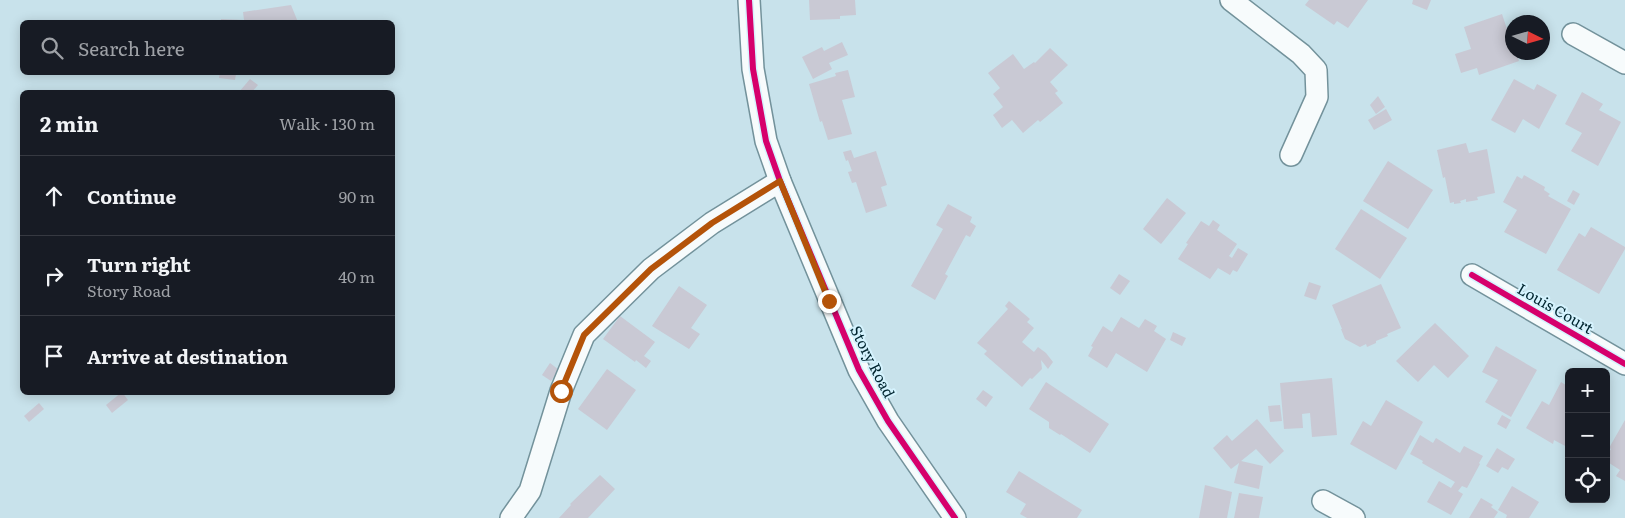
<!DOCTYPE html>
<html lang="en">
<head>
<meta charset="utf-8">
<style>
  :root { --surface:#171b24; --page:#242831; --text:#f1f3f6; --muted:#9ea1a6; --line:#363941 }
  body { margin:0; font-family:Literata,serif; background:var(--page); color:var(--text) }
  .controls { position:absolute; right:15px; bottom:15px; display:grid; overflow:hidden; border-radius:8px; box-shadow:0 2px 12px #0003 }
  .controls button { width:45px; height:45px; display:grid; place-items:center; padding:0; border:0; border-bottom:1px solid var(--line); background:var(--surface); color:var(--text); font:25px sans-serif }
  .compass { position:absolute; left:1505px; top:15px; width:45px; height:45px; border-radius:50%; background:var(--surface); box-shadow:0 2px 12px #0003; rotate:95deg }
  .stop { position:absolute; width:15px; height:15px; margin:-11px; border:4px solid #b45309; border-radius:50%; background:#fff }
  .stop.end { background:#b45309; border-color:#fff; box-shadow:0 1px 5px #0008 }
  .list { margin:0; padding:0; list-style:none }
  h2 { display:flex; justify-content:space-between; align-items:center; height:65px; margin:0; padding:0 20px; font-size:21px }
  h2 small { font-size:16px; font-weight:400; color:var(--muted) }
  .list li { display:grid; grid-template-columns:32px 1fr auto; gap:15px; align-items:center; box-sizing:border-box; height:80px; padding:0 20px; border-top:1px solid var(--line) }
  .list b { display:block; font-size:19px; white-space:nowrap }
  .list p { margin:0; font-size:16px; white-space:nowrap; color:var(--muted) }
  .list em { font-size:16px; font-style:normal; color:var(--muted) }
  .icon { flex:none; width:28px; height:28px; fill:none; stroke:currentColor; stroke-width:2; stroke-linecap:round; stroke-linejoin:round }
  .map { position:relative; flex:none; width:1625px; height:518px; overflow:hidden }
  .search { position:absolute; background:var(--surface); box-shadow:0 2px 12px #0003; left:20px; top:20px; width:375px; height:55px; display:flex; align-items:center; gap:12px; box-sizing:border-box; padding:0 18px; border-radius:8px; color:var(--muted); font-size:19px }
  .panel { position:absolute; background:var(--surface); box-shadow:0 2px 12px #0003; left:20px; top:90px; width:375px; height:305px; border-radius:8px }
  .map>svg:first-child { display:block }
  .building { fill:#c9c9d4 }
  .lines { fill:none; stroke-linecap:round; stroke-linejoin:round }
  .minor-casing { stroke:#73929b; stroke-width:24 }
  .minor { stroke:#f7fbfc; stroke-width:21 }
  .cycleway-casing { stroke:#d5f3fe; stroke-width:9 }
  .cycleway { stroke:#d6006c; stroke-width:6 }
  .route { stroke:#b45309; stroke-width:6 }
  .labels { text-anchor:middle; stroke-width:4; stroke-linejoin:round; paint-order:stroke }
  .street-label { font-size:15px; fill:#01252f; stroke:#d5f3fe }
</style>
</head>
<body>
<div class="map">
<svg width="1625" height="518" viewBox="0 0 1625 518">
  <rect width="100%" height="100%" fill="#c8e2eb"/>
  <g class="building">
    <polygon points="809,0 855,0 856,15 840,16 840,19 810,20"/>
    <polygon points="1309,0 1368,0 1348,28 1337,21 1334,25 1305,5"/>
    <polygon points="1413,0 1431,0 1427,10 1412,4"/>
    <polygon points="291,5 298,22 221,22 221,19 244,20 243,12"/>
    <polygon points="1502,14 1511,41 1512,42 1512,52 1516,52 1519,61 1479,75 1477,68 1461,73 1455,54 1471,49 1464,27"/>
    <polygon points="842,42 848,55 829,63 832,69 813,79 802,57 822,47 824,51"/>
    <polygon points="1050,48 1068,65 1050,82 1058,91 1055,93 1063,103 1040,122 1038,120 1023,133 1012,120 1002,128 993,115 1003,107 993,94 1000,88 988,73 1013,54 1024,69 1034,62 1035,63"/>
    <polygon points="848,70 855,97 842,100 852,134 828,140 822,121 820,122 809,84 836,76 835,73"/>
    <polygon points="220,72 242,72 242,75 236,74 235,80 219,78"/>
    <polygon points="250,79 258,85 252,92 239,92"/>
    <polygon points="1514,79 1534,90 1537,84 1557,95 1539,129 1523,119 1515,133 1491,120"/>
    <polygon points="1582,92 1603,104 1599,110 1621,122 1598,166 1571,151 1582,133 1565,124"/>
    <polygon points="1378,96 1385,107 1376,114 1370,105"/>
    <polygon points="1386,109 1392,120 1374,130 1368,120"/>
    <polygon points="1466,143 1469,153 1487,149 1495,193 1477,197 1478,200 1466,202 1466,199 1460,201 1461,203 1454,204 1454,202 1450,203 1445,177 1443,178 1437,150"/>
    <polygon points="851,150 854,158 876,151 887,185 881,187 887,206 866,213 856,182 852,183 848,172 852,171 848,160 846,161 843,152"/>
    <polygon points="1388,161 1433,190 1408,229 1363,201"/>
    <polygon points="1524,175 1545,187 1544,190 1550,194 1548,196 1571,209 1546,254 1504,232 1517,210 1503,202 1517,176 1522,179"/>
    <polygon points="1573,190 1580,194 1574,205 1567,201"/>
    <polygon points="1167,198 1186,213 1161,244 1143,229"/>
    <polygon points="948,204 972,217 970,222 976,226 970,237 966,235 945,274 948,276 935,300 911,286 943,229 936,225"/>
    <polygon points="1361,209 1407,238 1380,279 1335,249"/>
    <polygon points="1213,220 1220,225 1217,230 1237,244 1229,256 1232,258 1238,248 1248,254 1237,272 1233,270 1230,275 1218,268 1210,279 1178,259 1188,244 1186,243 1201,221 1209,226"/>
    <polygon points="1591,227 1625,247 1625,249 1599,294 1557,270 1579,233 1585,237"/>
    <polygon points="1119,274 1130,281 1120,295 1110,288"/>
    <polygon points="1309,282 1321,286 1316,300 1304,296"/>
    <polygon points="1381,284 1401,328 1387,334 1388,336 1376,341 1376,343 1367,347 1366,344 1360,347 1345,339 1341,329 1342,329 1332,305"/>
    <polygon points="679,286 707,305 691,328 700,334 689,349 652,326"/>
    <polygon points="1009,301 1030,319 1027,322 1034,328 1022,342 1034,352 1038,347 1046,353 1053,362 1048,369 1041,360 1042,369 1032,379 1030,378 1022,387 984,354 987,351 977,343 1008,309 1005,306"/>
    <polygon points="620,316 655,342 644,356 651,361 646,368 636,360 635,362 603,339"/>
    <polygon points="1121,317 1139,328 1145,319 1157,326 1154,331 1166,339 1147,372 1116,353 1107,368 1088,356 1093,347 1091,346 1103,326 1112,332"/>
    <polygon points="1435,323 1469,356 1448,378 1434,365 1418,382 1396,361"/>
    <polygon points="1173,332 1186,338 1182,346 1170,340"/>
    <polygon points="1496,346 1537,370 1511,417 1485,402 1498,380 1482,372"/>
    <polygon points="550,363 559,370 551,381 542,375"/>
    <polygon points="607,369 636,390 607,430 578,409"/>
    <polygon points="1332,378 1337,435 1312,437 1310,413 1302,414 1303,428 1284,429 1280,383"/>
    <polygon points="1046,382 1109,424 1090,453 1061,434 1060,435 1049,428 1049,422 1029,409"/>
    <polygon points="1561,382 1569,387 1569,448 1554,440 1553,444 1526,428 1542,401 1549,405"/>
    <polygon points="983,390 993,397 986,407 976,399"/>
    <polygon points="122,392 128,400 112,413 106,405"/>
    <polygon points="1386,400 1423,422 1396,470 1350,444 1363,421 1371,426"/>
    <polygon points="39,403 44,409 29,422 24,416"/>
    <polygon points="1280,405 1282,421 1270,422 1268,406"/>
    <polygon points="1502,415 1511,420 1506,429 1497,424"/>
    <polygon points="1257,419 1284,451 1270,464 1256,449 1241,461 1263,466 1259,489 1234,483 1239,463 1231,469 1213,448 1227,435 1232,441"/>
    <polygon points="1625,420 1625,481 1616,476 1620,470 1606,461 1606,457 1611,449 1609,448"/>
    <polygon points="1420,435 1433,443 1436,438 1460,453 1464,446 1483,456 1479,463 1480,464 1467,488 1462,486 1458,491 1463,494 1451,515 1427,502 1439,481 1451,488 1455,482 1422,463 1423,461 1410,454"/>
    <polygon points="1497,448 1515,459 1508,470 1502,467 1498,473 1486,466"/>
    <polygon points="1019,471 1082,510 1077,518 1027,518 1020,514 1026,504 1006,492"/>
    <polygon points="600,475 615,489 588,518 559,518 571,505 570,504"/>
    <polygon points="1205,485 1232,492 1227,518 1199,518"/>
    <polygon points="1512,486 1539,502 1529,518 1506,518 1507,515 1498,510"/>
    <polygon points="1239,493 1263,497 1259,518 1234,518"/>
    <polygon points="1481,498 1493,505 1491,507 1498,512 1494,518 1469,518"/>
  </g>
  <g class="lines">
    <g class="minor-casing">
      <g id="minor">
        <polyline points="749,0 753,69 766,141 780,181 859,370 888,421 955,518"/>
        <polyline points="1231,0 1301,54 1316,70 1317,97 1291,155"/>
        <polyline points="1573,34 1625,63"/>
        <polyline points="1472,275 1625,364"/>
        <polyline points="1323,501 1354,518"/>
        <polyline points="511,518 530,491 561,391 584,335 651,269 712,223 780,181"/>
      </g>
    </g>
    <use href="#minor" class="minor"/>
    <g class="cycleway-casing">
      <g id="cycleway">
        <polyline points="749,0 753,69 766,141 780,181 859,370 888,421 955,518"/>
        <polyline points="1472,275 1625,364"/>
      </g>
    </g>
    <use href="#cycleway" class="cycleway"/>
  </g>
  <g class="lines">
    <polyline class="route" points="561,391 584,335 651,269 712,223 780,181 829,301"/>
  </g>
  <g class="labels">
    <g class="street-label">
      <text transform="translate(1555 309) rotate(30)" y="5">Louis Court</text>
      <text transform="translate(872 362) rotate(63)" y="5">Story Road</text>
    </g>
  </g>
</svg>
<div class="controls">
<button>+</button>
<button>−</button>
<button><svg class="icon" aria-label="locate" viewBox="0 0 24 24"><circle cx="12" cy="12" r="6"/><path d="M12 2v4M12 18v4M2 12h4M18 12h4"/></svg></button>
</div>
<svg class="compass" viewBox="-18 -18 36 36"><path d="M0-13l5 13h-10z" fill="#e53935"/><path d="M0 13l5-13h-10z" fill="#9ea1a6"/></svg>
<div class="stop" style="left:561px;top:391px"></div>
<div class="stop end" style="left:829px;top:301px"></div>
<div class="search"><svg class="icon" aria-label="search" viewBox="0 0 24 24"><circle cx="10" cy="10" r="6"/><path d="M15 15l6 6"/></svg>Search here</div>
<section class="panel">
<h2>2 min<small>Walk · 130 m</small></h2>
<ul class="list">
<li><svg class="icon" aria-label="ahead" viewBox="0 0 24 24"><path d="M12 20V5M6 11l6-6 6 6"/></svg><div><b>Continue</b></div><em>90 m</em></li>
<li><svg class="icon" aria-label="right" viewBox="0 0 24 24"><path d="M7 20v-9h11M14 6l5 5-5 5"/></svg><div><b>Turn right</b><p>Story Road</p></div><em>40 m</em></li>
<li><svg class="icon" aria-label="arrive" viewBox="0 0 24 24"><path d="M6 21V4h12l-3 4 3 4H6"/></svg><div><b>Arrive at destination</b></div></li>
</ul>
</section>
</div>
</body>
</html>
